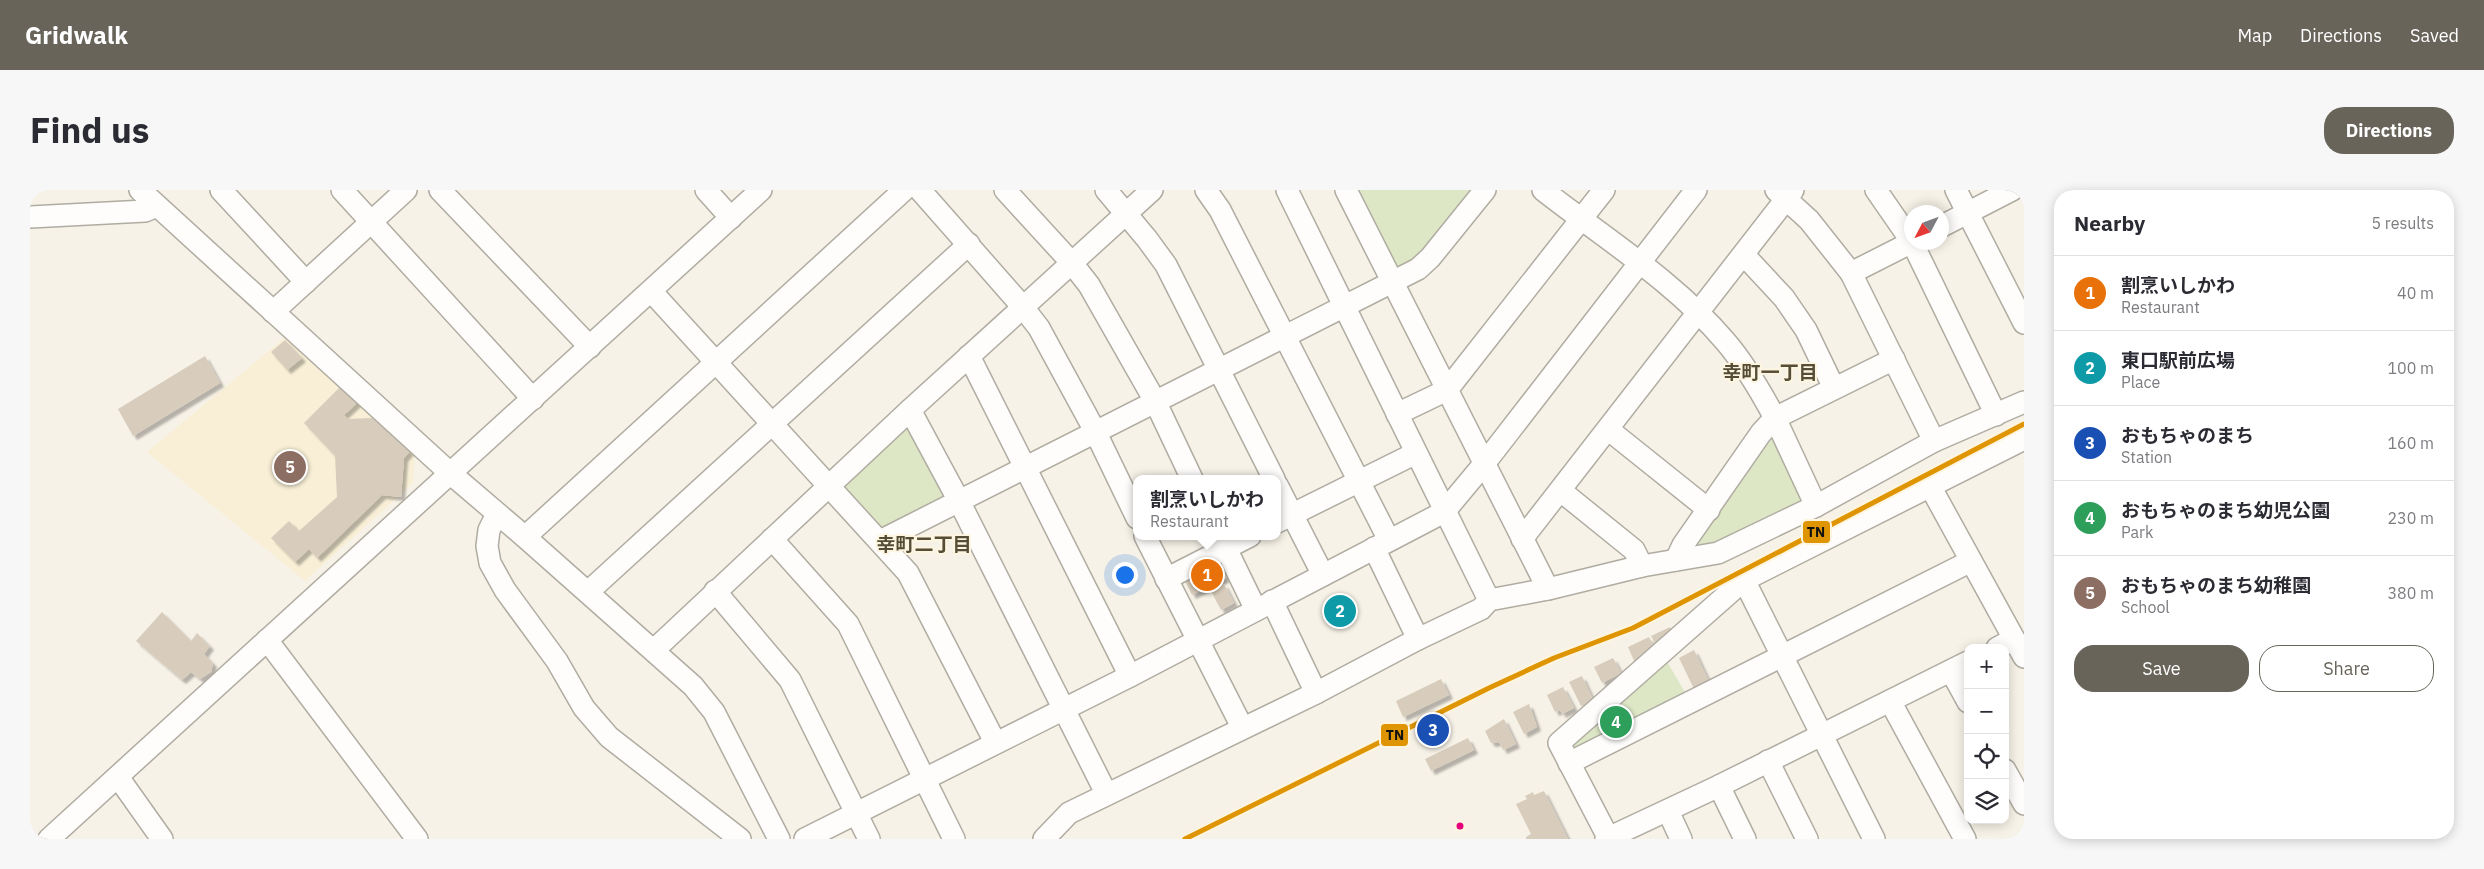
<!DOCTYPE html>
<html lang="en">
<head>
<meta charset="utf-8">
<style>
  :root { --surface:#fff; --page:#f7f7f7; --text:#2b2b33; --muted:#7c7c81; --line:#e1e1e2; --accent:#68645a }
  body { margin:0; font-family:"IBM Plex Sans","Noto Sans JP",sans-serif; background:var(--page); color:var(--text) }
  .controls { position:absolute; right:15px; bottom:15px; display:grid; overflow:hidden; border-radius:10px; box-shadow:0 2px 12px #0003 }
  .controls button { width:45px; height:45px; display:grid; place-items:center; padding:0; border:0; border-bottom:1px solid var(--line); background:var(--surface); color:var(--text); font:25px sans-serif }
  .compass { position:absolute; left:1874px; top:15px; width:45px; height:45px; border-radius:50%; background:var(--surface); box-shadow:0 2px 12px #0003; rotate:229deg }
  .you { position:absolute; left:1094px; top:384px; width:18px; height:18px; margin:-12px; border:4px solid #fff; border-radius:50%; background:#1a73e8; box-shadow:0 0 0 8px #1a73e833 }
  .badge { display:grid; place-items:center; width:32px; height:32px; border-radius:50%; background:var(--accent); color:#fff; font-size:16px; font-weight:700 }
  .pin { position:absolute; translate:-50% -50%; border:2px solid #fff; box-shadow:0 1px 5px #0006 }
  .popup { position:absolute; left:1103px; top:285px; width:148px; height:65px; box-sizing:border-box; display:grid; place-content:center; border-radius:10px; background:var(--surface); filter:drop-shadow(0 1px 4px #0005); font-size:16px; white-space:nowrap; color:var(--muted) }
  .popup b { font-size:19px; color:var(--text) }
  .popup::after { content:''; position:absolute; left:50%; top:100%; margin-left:-10px; border:10px solid transparent; border-top-color:var(--surface) }
  .list { margin:0; padding:0; list-style:none }
  h2 { display:flex; justify-content:space-between; align-items:center; height:65px; margin:0; padding:0 20px; font-size:21px }
  h2 small { font-size:16px; font-weight:400; color:var(--muted) }
  .list li { display:grid; grid-template-columns:32px 1fr auto; gap:15px; align-items:center; box-sizing:border-box; height:75px; padding:0 20px; border-top:1px solid var(--line) }
  .list b { display:block; font-size:19px; white-space:nowrap }
  .list p { margin:0; font-size:16px; white-space:nowrap; color:var(--muted) }
  .list em { font-size:16px; font-style:normal; color:var(--muted) }
  .actions { display:flex; gap:10px; padding:15px 20px }
  .actions a { flex:1; padding:11px 0; border:1px solid var(--accent); border-radius:20px; text-align:center; font-size:18px; color:var(--accent) }
  .actions .main { background:var(--accent); color:#fff }
  .icon { flex:none; width:28px; height:28px; fill:none; stroke:currentColor; stroke-width:2; stroke-linecap:round; stroke-linejoin:round }
  .map { position:relative; flex:none; width:1994px; height:649px; overflow:hidden; border-radius:20px }
  header { display:flex; align-items:center; gap:30px; box-sizing:border-box; height:70px; padding:0 25px; background:var(--accent); color:#fff }
  header strong { font-size:24px }
  nav { display:flex; gap:28px; margin-inline-start:auto; font-size:18px }
  .intro { display:flex; align-items:center; justify-content:space-between; box-sizing:border-box; height:120px; padding:0 30px }
  h1 { margin:0; font-size:35px }
  .button { padding:12px 22px; border-radius:20px; background:var(--accent); color:#fff; font-size:18px; font-weight:700 }
  main { display:flex; gap:30px; padding:0 30px }
  aside { flex:1; background:var(--surface); border-radius:20px; box-shadow:0 2px 12px #0003 }
  .map>svg:first-child { display:block }
  .built { fill:#f8efd6 }
  .park { fill:#dde6c5 }
  .building { fill:#d8cdbc; filter:url(#shadow) }
  .lines { fill:none; stroke-linecap:round; stroke-linejoin:round }
  .minor-casing { stroke:#b0aca2; stroke-width:24 }
  .minor { stroke:#fefdfb; stroke-width:21 }
  .rail-1-casing { stroke:#fef5e0; stroke-width:9 }
  .rail-1 { stroke:#df9501; stroke-width:5 }
  .bus-dot { fill:#e5007d; stroke:#fef5e0; stroke-width:2 }
  .labels { text-anchor:middle; stroke-width:4; stroke-linejoin:round; paint-order:stroke }
  .neighbourhood-label { font-size:19px; font-weight:bold; fill:#564d36; stroke:#fef5e0 }
  .line-badge { stroke:#fef5e0; stroke-width:2 }
  .pale-badge-label { font-size:14px; text-anchor:middle; font-weight:bold; fill:#111 }
</style>
</head>
<body>
<header>
<strong>Gridwalk</strong>
<nav><a>Map</a><a>Directions</a><a>Saved</a></nav>
</header>
<div class="intro"><h1>Find us</h1><a class="button">Directions</a></div>
<main>
<div class="map">
<svg width="1994" height="649" viewBox="0 0 1994 649">
  <defs>
    <filter id="shadow"><feDropShadow dx="4" dy="4" stdDeviation="1" flood-color="#0004"/></filter>
  </defs>
  <rect width="100%" height="100%" fill="#f7f2e7"/>
  <polygon class="built" points="258,145 385,259 383,293 275,391 117,262"/>
  <g class="park">
    <polygon points="1323,0 1439,0 1444,4 1391,68 1369,82"/>
    <polygon points="879,233 919,308 851,341 811,295"/>
    <polygon points="1746,244 1775,306 1772,316 1688,356 1667,359 1665,347 1737,247"/>
    <polygon points="1632,463 1660,511 1539,573 1529,553"/>
  </g>
  <g class="building">
    <polygon points="255,150 272,168 257,180 241,162"/>
    <polygon points="175,166 190,193 103,246 88,219"/>
    <polygon points="312,195 328,212 314,225 318,229 342,228 380,261 374,268 371,307 352,305 287,368 279,359 265,372 241,348 259,331 269,341 307,307 305,266 274,233"/>
    <polygon points="1191,368 1200,386 1162,405 1153,387"/>
    <polygon points="1194,394 1204,413 1191,420 1181,401"/>
    <polygon points="132,422 161,451 167,443 180,456 174,464 183,473 181,482 170,489 161,482 152,490 106,451"/>
    <polygon points="1640,437 1644,444 1632,455 1625,453 1621,446"/>
    <polygon points="1619,447 1624,456 1619,459 1621,465 1605,473 1598,457"/>
    <polygon points="1664,460 1680,494 1665,501 1649,468"/>
    <polygon points="1583,468 1591,483 1572,493 1564,477"/>
    <polygon points="1552,486 1563,510 1551,516 1539,492"/>
    <polygon points="1411,489 1419,505 1373,527 1366,511"/>
    <polygon points="1533,497 1544,518 1532,524 1530,520 1525,522 1517,505"/>
    <polygon points="1499,514 1507,537 1494,544 1483,522"/>
    <polygon points="1474,529 1486,554 1473,560 1469,552 1461,553 1455,541"/>
    <polygon points="1438,548 1444,560 1401,581 1395,569"/>
    <polygon points="1514,601 1538,649 1496,649 1496,647 1501,644 1486,614 1497,609 1495,606 1503,602 1504,605"/>
  </g>
  <g class="lines">
    <g class="minor-casing">
      <g id="minor">
        <polyline points="110,0 420,283 495,347 663,496 684,522 749,649"/>
        <polyline points="191,0 276,92"/>
        <polyline points="312,0 503,209"/>
        <polyline points="410,0 560,157"/>
        <polyline points="676,0 701,28"/>
        <polyline points="890,0 992,116 1009,138 1065,241 1107,328"/>
        <polyline points="975,0 1041,72 1059,95 1125,211 1162,289"/>
        <polyline points="1076,0 1117,49 1136,75 1244,289"/>
        <polyline points="1176,0 1190,20 1359,350"/>
        <polyline points="1257,0 1459,410 1451,419 1388,449"/>
        <polyline points="1316,0 1518,399"/>
        <path d="M 1513,0 C 1574,48 1644,91 1695,151 C 1715,174 1731,202 1745,228 L 1731,243 L 1653,355 L 1646,370"/>
        <polyline points="1746,0 1779,30 1821,83 1904,251"/>
        <polyline points="1846,0 1882,52"/>
        <polyline points="1926,0 1994,133"/>
        <polyline points="0,27 115,21 127,16"/>
        <polyline points="1912,36 1982,0"/>
        <polyline points="1882,52 1966,225"/>
        <polyline points="1714,65 1754,108 1776,140 1804,198"/>
        <polyline points="1821,83 1882,52"/>
        <polyline points="621,101 878,383 965,552"/>
        <polyline points="243,122 376,0"/>
        <polyline points="939,166 1100,486"/>
        <polyline points="880,220 929,311 1076,603"/>
        <polyline points="1367,224 1417,200 1574,0"/>
        <polyline points="1579,240 1679,320"/>
        <polyline points="1247,295 1293,385"/>
        <polyline points="1900,296 1994,467"/>
        <polyline points="1531,301 1604,360 1612,376"/>
        <polyline points="1786,316 1745,228 1864,169"/>
        <polyline points="467,324 459,340 457,356 460,373 475,400 527,471 554,518 579,547 710,649"/>
        <polyline points="1247,332 1386,263"/>
        <polyline points="1115,346 1212,537"/>
        <polyline points="1190,346 1226,420"/>
        <polyline points="495,347 874,0"/>
        <polyline points="742,349 818,434 924,649"/>
        <polyline points="1492,349 1763,0"/>
        <polyline points="850,351 1388,79 1400,68 1455,0"/>
        <polyline points="1136,389 1220,346"/>
        <polyline points="1714,390 1844,649"/>
        <polyline points="685,401 760,490 839,649"/>
        <polyline points="558,402 939,54"/>
        <polyline points="1459,410 1518,399 1612,376 1688,363 1786,316 1904,251 1994,212"/>
        <polyline points="1242,411 1286,503 1388,449 1344,358"/>
        <polyline points="237,450 387,649"/>
        <polyline points="1967,458 1984,449"/>
        <polyline points="624,460 880,220 1122,0"/>
        <polyline points="1921,481 1938,512"/>
        <polyline points="1860,511 1935,649"/>
        <polyline points="1738,571 1777,649"/>
        <polyline points="1539,573 1941,371"/>
        <polyline points="1975,580 1994,614"/>
        <polyline points="88,587 132,649"/>
        <polyline points="1689,596 1715,649"/>
        <polyline points="1638,621 1651,649"/>
        <polyline points="19,649 731,0"/>
        <polyline points="775,649 1100,486 1414,322 1454,274 1666,0"/>
        <polyline points="1014,649 1039,623 1286,503"/>
        <polyline points="1576,649 1689,596 1938,472"/>
        <polyline points="1579,649 1529,553 1714,390 1994,249"/>
      </g>
    </g>
    <use href="#minor" class="minor"/>
    <g class="rail-1-casing">
      <polyline id="rail-1" points="1155,649 1459,498 1524,468 1603,438 1994,234"/>
    </g>
    <use href="#rail-1" class="rail-1"/>
  </g>
  <circle class="bus-dot" cx="1430" cy="636" r="4.5"/>
  <g class="labels">
    <g class="neighbourhood-label">
      <text x="1740" y="189">幸町一丁目</text>
      <text x="894" y="361">幸町二丁目</text>
    </g>
  </g>
  <g class="line-badge">
    <rect x="1772" y="330" width="29" height="24" rx="5" fill="#df9501"/>
    <rect x="1350" y="533" width="29" height="24" rx="5" fill="#df9501"/>
  </g>
  <g class="pale-badge-label">
    <text x="1786" y="347">TN</text>
    <text x="1365" y="550">TN</text>
  </g>
</svg>
<div class="controls">
<button>+</button>
<button>−</button>
<button><svg class="icon" aria-label="locate" viewBox="0 0 24 24"><circle cx="12" cy="12" r="6"/><path d="M12 2v4M12 18v4M2 12h4M18 12h4"/></svg></button>
<button><svg class="icon" aria-label="layers" viewBox="0 0 24 24"><path d="M12 4l9 5-9 5-9-5zM3 14l9 5 9-5"/></svg></button>
</div>
<svg class="compass" viewBox="-18 -18 36 36"><path d="M0-13l5 13h-10z" fill="#e53935"/><path d="M0 13l5-13h-10z" fill="#7c7c81"/></svg>
<div class="you"></div>
<div class="pin badge" style="left:1177px;top:385px;background:#e8710a">1</div>
<div class="popup"><b>割烹いしかわ</b>Restaurant</div>
<div class="pin badge" style="left:1310px;top:421px;background:#0f9aa8">2</div>
<div class="pin badge" style="left:1403px;top:540px;background:#1a4fb4">3</div>
<div class="pin badge" style="left:1586px;top:532px;background:#2e9e5b">4</div>
<div class="pin badge" style="left:260px;top:277px;background:#8d6e63">5</div>
</div>
<aside>
<h2>Nearby<small>5 results</small></h2>
<ul class="list">
<li><span class="badge" style="background:#e8710a">1</span><div><b>割烹いしかわ</b><p>Restaurant</p></div><em>40 m</em></li>
<li><span class="badge" style="background:#0f9aa8">2</span><div><b>東口駅前広場</b><p>Place</p></div><em>100 m</em></li>
<li><span class="badge" style="background:#1a4fb4">3</span><div><b>おもちゃのまち</b><p>Station</p></div><em>160 m</em></li>
<li><span class="badge" style="background:#2e9e5b">4</span><div><b>おもちゃのまち幼児公園</b><p>Park</p></div><em>230 m</em></li>
<li><span class="badge" style="background:#8d6e63">5</span><div><b>おもちゃのまち幼稚園</b><p>School</p></div><em>380 m</em></li>
</ul>
<div class="actions"><a class="main">Save</a><a>Share</a></div>
</aside>
</main>
</body>
</html>
